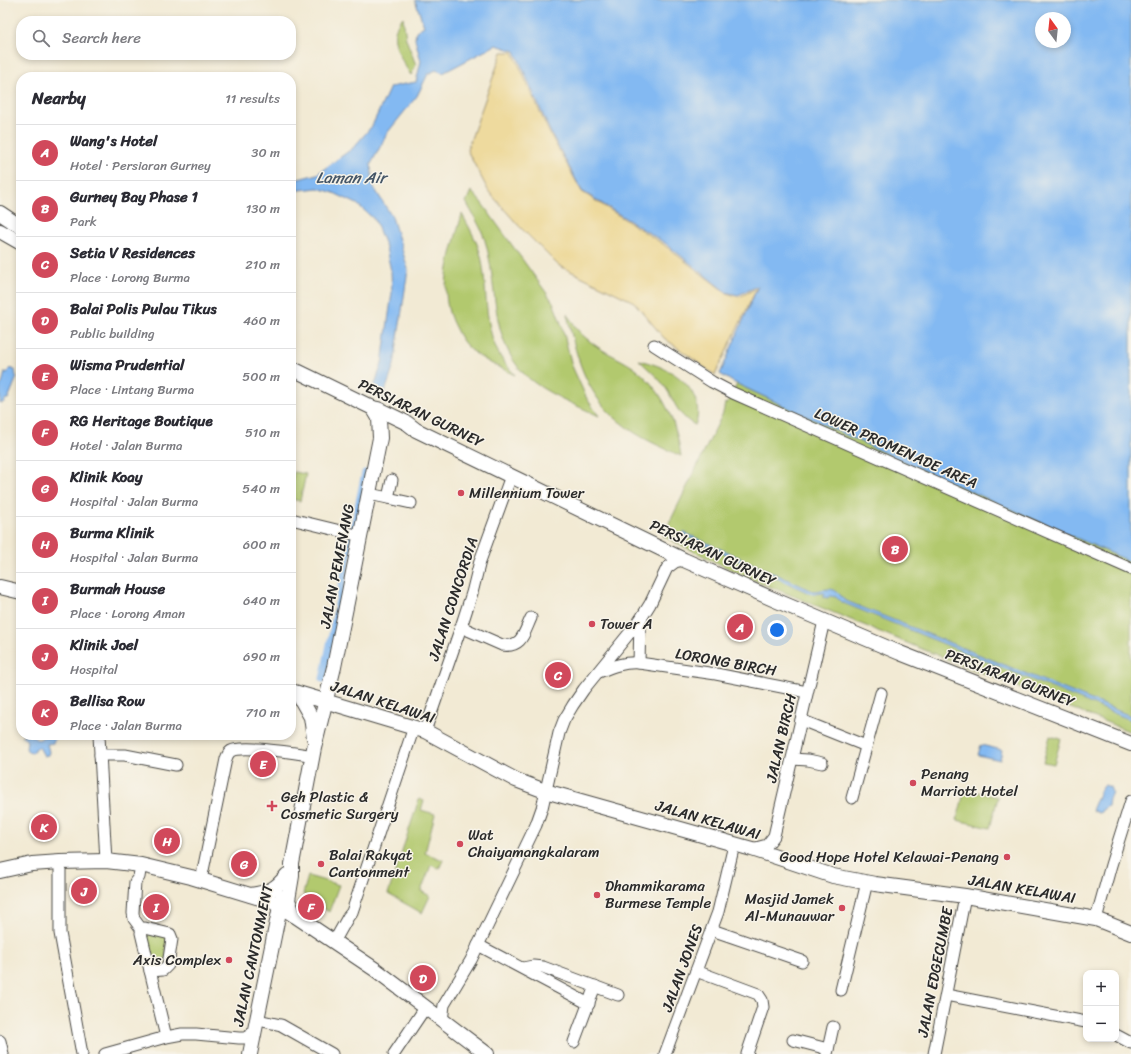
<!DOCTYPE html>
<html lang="en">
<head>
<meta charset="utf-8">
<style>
  :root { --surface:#fff; --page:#f2f2f3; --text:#2b2b33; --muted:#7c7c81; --line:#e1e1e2; --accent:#d1495b }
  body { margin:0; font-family:Sriracha,sans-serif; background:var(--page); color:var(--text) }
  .controls { position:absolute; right:12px; bottom:12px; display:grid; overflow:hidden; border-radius:8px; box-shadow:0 2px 6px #0003 }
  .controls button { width:36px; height:36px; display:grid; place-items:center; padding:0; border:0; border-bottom:1px solid var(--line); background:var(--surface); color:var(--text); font:20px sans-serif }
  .compass { position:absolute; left:1035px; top:12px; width:36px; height:36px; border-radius:50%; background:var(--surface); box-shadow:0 2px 6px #0003; rotate:345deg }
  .you { position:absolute; left:777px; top:630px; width:14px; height:14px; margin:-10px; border:3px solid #fff; border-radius:50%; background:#1a73e8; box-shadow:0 0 0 6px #1a73e833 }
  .badge { display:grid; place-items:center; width:26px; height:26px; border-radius:50%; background:var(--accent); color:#fff; font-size:13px; font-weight:700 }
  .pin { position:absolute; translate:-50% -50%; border:2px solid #fff; box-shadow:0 1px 4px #0006 }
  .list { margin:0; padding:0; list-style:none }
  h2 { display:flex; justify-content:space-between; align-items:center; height:52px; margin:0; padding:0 16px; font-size:17px }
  h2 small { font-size:13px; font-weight:400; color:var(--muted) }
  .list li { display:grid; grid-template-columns:26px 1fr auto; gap:12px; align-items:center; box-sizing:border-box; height:56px; padding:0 16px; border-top:1px solid var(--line) }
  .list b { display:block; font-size:15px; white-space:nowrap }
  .list p { margin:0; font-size:13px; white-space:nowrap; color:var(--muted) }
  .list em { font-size:13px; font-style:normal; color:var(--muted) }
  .icon { flex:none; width:22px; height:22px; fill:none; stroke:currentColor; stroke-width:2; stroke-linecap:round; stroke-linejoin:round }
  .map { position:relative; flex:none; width:1131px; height:1054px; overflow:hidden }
  .search { position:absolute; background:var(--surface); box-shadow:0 2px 6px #0003; left:16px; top:16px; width:280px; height:44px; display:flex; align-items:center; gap:10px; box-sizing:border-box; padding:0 14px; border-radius:16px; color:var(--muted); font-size:15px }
  .panel { position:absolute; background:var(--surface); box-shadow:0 2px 6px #0003; left:16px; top:72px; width:280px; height:668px; border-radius:16px }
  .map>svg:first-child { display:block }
  .green { fill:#b2c96e; stroke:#6e7a4c }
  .sand { fill:#eeda9e; stroke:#8c8264 }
  .water { fill:#83b9f2; stroke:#57728e; fill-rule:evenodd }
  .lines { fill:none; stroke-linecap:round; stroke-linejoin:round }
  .canal { stroke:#83b9f2; stroke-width:7 }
  .minor-casing { stroke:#494844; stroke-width:13 }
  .major-casing { stroke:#494844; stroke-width:16 }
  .minor { stroke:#fff; stroke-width:11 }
  .major { stroke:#fff; stroke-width:14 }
  .poi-dot { fill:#d1495b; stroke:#f7f3e8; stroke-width:1.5 }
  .labels { text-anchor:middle; stroke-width:3; stroke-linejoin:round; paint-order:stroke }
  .street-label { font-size:15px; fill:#2b2b2b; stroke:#f7f3e8 }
  .poi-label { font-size:15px; fill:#2b2b2b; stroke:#f7f3e8; text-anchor:start }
  .water-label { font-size:16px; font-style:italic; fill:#455667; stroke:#f7f3e8 }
</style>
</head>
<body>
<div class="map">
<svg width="1131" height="1054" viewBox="0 0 1131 1054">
  <rect width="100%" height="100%" fill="#f7f3e8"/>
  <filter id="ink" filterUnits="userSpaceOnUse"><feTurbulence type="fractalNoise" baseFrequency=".025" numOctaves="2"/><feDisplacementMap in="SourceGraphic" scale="8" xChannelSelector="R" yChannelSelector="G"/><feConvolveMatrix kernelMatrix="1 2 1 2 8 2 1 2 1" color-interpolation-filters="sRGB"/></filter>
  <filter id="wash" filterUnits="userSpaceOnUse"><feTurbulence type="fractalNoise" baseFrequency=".012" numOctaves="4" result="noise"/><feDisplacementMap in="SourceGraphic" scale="16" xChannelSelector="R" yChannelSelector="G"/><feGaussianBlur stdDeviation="0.9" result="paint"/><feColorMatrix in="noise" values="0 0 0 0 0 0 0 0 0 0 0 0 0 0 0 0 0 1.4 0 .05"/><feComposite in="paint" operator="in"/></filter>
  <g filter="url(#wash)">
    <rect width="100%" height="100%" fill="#f2ead4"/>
    <g class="green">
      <path d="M 403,17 L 406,39 L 416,65 L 411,75 C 404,65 392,44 395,31 C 396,27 400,21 403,17 Z"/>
      <path d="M 471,191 L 481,202 L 553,302 L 562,326 L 572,366 L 587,399 L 599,416 C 576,405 544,393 525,375 C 488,337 499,284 484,237 C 480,225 472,213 466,202 Z"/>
      <path d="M 462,214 C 469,227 477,241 481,256 C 488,288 483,326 500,356 C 504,363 510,369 515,375 C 499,367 481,360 468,347 C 463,342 459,336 456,329 C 435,292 452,252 462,214 Z"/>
      <path d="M 567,314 C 573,323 578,332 586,338 C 600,351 618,357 633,367 C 663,389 676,421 681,456 C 666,449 649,442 635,433 C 588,403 578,365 567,314 Z"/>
      <path d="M 639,360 C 662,366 685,375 695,398 C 698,407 699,416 695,425 C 676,415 675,400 663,384 C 656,375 647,368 639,360 Z"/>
      <polygon points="737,384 895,458 1131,562 1131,732 917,647 742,575 663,536 723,413 725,403 727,404"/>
      <polygon points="294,472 306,474 300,501 291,499 291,486"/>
      <polygon points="1050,736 1061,739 1054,764 1043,762"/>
      <polygon points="965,789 998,797 990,828 957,820"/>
      <polygon points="419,799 424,801 421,810 435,814 425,853 443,860 439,869 431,865 421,891 430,896 422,913 388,894"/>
      <polygon points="308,876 339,885 329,912 303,894"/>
      <polygon points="145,933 167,935 166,962 155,968"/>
    </g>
    <polygon class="sand" points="502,52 513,52 549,132 582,192 663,244 726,293 739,297 757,288 715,375 664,338 634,302 558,265 519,226 489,192 467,150"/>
    <g class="water">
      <path d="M 415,0 L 1131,0 L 1131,562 L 895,458 L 733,382 L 720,374 L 758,286 L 738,295 L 726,292 L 665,243 L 582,191 L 550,131 L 515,51 L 496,45 L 443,73 L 436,70 L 428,74 L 417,96 L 388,132 L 371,164 L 373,186 L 392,217 L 408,269 L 394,365 L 383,398 L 372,393 L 382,363 L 392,293 L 391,271 L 386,248 L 375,220 L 357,204 L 334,193 L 318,188 L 291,191 L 291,181 L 317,174 L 353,148 L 372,126 L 390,87 L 416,82 L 421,61 L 415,39 L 416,31 L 424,26 ZM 1041,18 L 1065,18 L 1065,42 L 1041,42 Z"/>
      <polygon points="10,368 15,370 16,376 17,377 8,399 6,399 3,403 0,403 0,386 2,384 5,372 7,373"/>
      <path d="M 683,532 L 813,591 C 829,590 833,584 844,600 L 1131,716 L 1131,720 L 841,602 L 836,597 L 830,596 L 828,598 L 823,597 L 825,594 L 824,593 L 814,594 L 809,593 L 682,534 Z"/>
      <path d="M 22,735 L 32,735 C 36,741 39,741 44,736 L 48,737 L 49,735 L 54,735 L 55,739 L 53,743 L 47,744 L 49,752 L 48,755 L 44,756 L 39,747 L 36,748 L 32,753 L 28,752 L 26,748 L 27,741 Z"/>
      <polygon points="981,745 1002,750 1000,760 978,755"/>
      <polygon points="1105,785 1110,787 1112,792 1109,799 1108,806 1102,810 1101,812 1098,813 1092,810 1102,787"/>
    </g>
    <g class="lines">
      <polyline class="canal" points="323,679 365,473"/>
    </g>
  </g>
  <g filter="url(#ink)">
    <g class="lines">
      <g class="minor-casing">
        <g id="minor">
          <polyline points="654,345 712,382 733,393 1131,569"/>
          <polyline points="369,494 388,498 392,480"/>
          <polyline points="388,498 411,503"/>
          <polyline points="291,519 361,536"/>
          <path d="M 461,627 L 502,645 C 522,648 524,633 531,618"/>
          <polyline points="639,663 640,620"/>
          <path d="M 599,672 C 613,666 624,662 639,663 L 716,674 L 807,692"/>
          <polyline points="801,720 866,746"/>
          <polyline points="425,731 461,627 472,593 480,561 511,476"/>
          <polyline points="99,735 106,861"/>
          <polyline points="100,755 125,755 176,765"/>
          <polyline points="792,759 808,760 822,763"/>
          <polyline points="852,798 881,693"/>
          <polyline points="752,849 767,845 774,836 824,621"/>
          <polyline points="60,862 60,933 82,1054"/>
          <polyline points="141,865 139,877 135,882 133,913 134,919 142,930"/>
          <path d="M 201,880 L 226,759 C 227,756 228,753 231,751 C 242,745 299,753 313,756"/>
          <polyline points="1096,919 1111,865 1131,801"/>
          <polyline points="142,930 141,933 166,1037"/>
          <polyline points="142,930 145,928 170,934 172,939 168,965 163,970 150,971"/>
          <polyline points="712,930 802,961"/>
          <polyline points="334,942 348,917 352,912 414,727"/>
          <polyline points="478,945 589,1004"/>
          <polyline points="523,968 533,966 543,967 618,995"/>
          <polyline points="696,971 758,994 762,1000 763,1007 747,1054"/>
          <polyline points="841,990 867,882"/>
          <polyline points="946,995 1086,1022"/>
          <polyline points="258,1020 281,1025 332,1054"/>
          <polyline points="442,1021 444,1005 471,960 536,825 542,808 559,733 564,720 573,705 584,689 640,620 650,604 667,568 675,562 684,560"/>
          <polyline points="1116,1035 1131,1043"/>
          <polyline points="793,1040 828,1049"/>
          <polyline points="0,1041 3,1054"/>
          <polyline points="574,1042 595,986"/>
          <polyline points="105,1054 166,1037 182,1034 196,1034 239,1038 245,1038 255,1032"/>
          <polyline points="394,1054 425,1008"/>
          <polyline points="665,1054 718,912 734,845"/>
          <polyline points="827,1054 833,1027"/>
          <polyline points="934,1054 965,896"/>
        </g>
      </g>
      <g class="major-casing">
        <g id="major">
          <polyline points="0,213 21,227"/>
          <polyline points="0,231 21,243"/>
          <polyline points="291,368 373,408 378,409 407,423 416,430 684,560 775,600 900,653 1131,744"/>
          <polyline points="0,587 21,592"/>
          <polyline points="291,691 425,731 516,780 545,791 752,849 833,876 875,884 965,896 1096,919 1131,933"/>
          <polyline points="298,694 311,717 314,738"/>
          <polyline points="0,871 32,864 60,862 106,861 141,865 191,877 273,902 294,915 376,970 487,1054"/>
          <path d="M 251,895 C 269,892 275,890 287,875"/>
          <polyline points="294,915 288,900 292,876 292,864 314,748 334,667 380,438 379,418 373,408"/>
          <polyline points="250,1054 282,897"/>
        </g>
      </g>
      <use href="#minor" class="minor"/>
      <use href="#major" class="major"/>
    </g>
  </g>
  <g class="poi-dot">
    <circle cx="461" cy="493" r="4"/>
    <circle cx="592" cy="624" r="4"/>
    <circle cx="913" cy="783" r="4"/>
    <path d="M270 800h4v4h4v4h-4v4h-4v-4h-4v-4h4z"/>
    <circle cx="460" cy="844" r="4"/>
    <circle cx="1007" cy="857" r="4"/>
    <circle cx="321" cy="864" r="4"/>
    <circle cx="597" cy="895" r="4"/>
    <circle cx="842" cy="908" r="4"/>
    <circle cx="229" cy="960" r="4"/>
  </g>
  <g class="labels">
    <g class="street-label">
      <text transform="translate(421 413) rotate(26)" y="5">PERSIARAN GURNEY</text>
      <text transform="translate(896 448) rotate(24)" y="5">LOWER PROMENADE AREA</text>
      <text transform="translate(713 553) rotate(25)" y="5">PERSIARAN GURNEY</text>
      <text transform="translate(337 566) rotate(-79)" y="5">JALAN PEMENANG</text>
      <text transform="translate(453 599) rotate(-72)" y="5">JALAN CONCORDIA</text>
      <text transform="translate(726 662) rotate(10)" y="5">LORONG BIRCH</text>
      <text transform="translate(1010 678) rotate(21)" y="5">PERSIARAN GURNEY</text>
      <text transform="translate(383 702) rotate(18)" y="5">JALAN KELAWAI</text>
      <text transform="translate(781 738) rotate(-77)" y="5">JALAN BIRCH</text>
      <text transform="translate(708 820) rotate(16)" y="5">JALAN KELAWAI</text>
      <text transform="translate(1022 889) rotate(10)" y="5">JALAN KELAWAI</text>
      <text transform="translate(253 955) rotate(-78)" y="5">JALAN CANTONMENT</text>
      <text transform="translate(682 968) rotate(-70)" y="5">JALAN JONES</text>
      <text transform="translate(935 972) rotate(-79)" y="5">JALAN EDGECUMBE</text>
    </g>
    <g class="poi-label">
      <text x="469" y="498">Millennium Tower</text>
      <text x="600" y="629">Tower A</text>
      <text x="921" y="779">Penang<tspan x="921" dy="17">Marriott Hotel</tspan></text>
      <text x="281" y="802">Geh Plastic &amp;<tspan x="281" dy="17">Cosmetic Surgery</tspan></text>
      <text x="468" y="840">Wat<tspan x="468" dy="17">Chaiyamangkalaram</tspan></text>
      <text x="329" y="860">Balai Rakyat<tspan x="329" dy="17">Cantonment</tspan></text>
      <text x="999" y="862" text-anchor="end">Good Hope Hotel Kelawai-Penang</text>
      <text x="605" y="891">Dhammikarama<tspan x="605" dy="17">Burmese Temple</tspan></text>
      <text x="834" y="904" text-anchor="end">Masjid Jamek<tspan x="834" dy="17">Al-Munauwar</tspan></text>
      <text x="221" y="965" text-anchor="end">Axis Complex</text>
    </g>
    <g class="water-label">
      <text x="351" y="183">Laman Air</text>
    </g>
  </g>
</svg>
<div class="controls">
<button>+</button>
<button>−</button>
</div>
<svg class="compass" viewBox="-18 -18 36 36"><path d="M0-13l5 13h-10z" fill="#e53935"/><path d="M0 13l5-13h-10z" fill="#7c7c81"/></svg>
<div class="you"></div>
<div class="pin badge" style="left:740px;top:627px">A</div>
<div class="pin badge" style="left:895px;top:549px">B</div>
<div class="pin badge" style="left:558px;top:675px">C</div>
<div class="pin badge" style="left:423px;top:978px">D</div>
<div class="pin badge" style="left:263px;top:764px">E</div>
<div class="pin badge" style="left:311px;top:907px">F</div>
<div class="pin badge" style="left:244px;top:864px">G</div>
<div class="pin badge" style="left:167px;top:841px">H</div>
<div class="pin badge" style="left:156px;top:907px">I</div>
<div class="pin badge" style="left:84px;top:891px">J</div>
<div class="pin badge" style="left:44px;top:827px">K</div>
<div class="search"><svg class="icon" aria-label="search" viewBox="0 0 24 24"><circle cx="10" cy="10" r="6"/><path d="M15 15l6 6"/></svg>Search here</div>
<section class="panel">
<h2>Nearby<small>11 results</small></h2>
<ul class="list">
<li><span class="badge">A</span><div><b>Wang's Hotel</b><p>Hotel · Persiaran Gurney</p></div><em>30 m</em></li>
<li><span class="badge">B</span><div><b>Gurney Bay Phase 1</b><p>Park</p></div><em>130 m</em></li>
<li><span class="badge">C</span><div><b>Setia V Residences</b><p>Place · Lorong Burma</p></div><em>210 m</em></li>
<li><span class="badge">D</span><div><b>Balai Polis Pulau Tikus</b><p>Public building</p></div><em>460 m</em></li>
<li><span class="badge">E</span><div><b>Wisma Prudential</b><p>Place · Lintang Burma</p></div><em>500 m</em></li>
<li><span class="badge">F</span><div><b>RG Heritage Boutique</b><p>Hotel · Jalan Burma</p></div><em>510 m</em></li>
<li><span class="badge">G</span><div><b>Klinik Koay</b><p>Hospital · Jalan Burma</p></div><em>540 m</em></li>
<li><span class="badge">H</span><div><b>Burma Klinik</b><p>Hospital · Jalan Burma</p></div><em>600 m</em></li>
<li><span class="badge">I</span><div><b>Burmah House</b><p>Place · Lorong Aman</p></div><em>640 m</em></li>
<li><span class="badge">J</span><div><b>Klinik Joel</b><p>Hospital</p></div><em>690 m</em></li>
<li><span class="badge">K</span><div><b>Bellisa Row</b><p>Place · Jalan Burma</p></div><em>710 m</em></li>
</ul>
</section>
</div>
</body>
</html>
